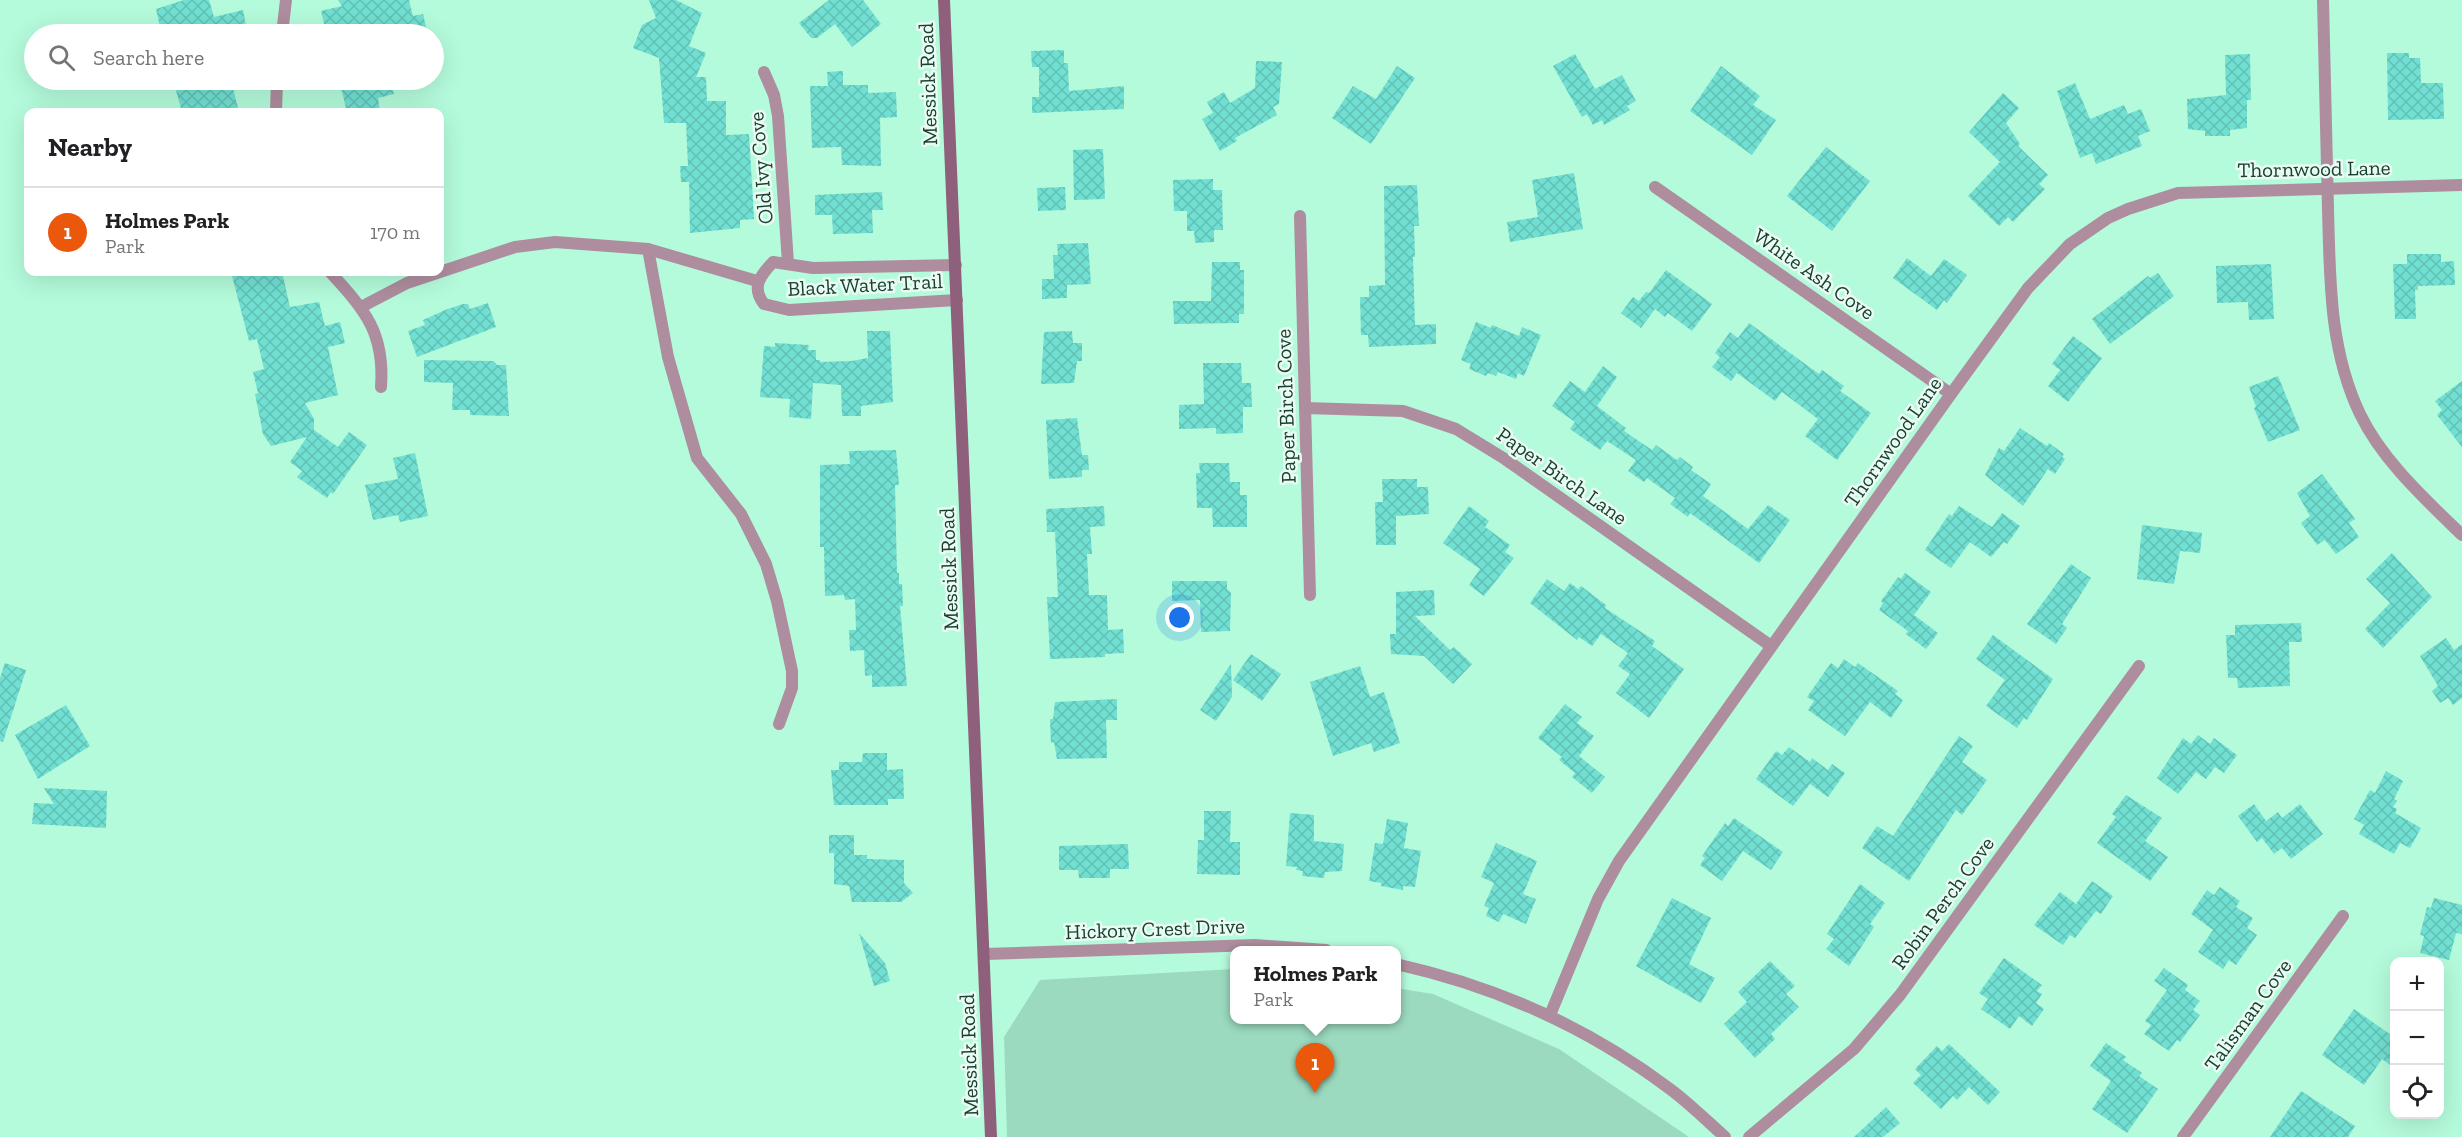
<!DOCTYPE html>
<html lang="en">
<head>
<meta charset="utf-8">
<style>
  :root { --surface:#fff; --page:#f2f2f2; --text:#202124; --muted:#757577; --line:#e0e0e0; --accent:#ea580c }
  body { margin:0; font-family:"Zilla Slab",serif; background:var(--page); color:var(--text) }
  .controls { position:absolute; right:18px; bottom:18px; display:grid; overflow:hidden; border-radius:12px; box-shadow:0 6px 24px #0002 }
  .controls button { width:54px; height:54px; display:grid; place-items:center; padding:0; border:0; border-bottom:2px solid var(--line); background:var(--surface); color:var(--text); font:30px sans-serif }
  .you { position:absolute; left:1180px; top:618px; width:21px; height:21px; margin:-15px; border:4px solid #fff; border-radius:50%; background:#1a73e8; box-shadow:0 0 0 9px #1a73e833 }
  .badge { display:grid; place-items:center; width:39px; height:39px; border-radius:50%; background:var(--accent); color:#fff; font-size:20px; font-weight:700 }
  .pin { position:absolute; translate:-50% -50px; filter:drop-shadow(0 2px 3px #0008) }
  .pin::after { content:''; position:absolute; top:32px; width:21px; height:18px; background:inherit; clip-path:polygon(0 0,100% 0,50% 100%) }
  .popup { position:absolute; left:1230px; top:946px; width:171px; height:78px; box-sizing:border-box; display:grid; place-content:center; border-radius:12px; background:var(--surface); filter:drop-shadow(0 2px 4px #0005); font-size:20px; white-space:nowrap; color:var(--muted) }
  .popup b { font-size:22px; color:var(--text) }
  .popup::after { content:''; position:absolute; left:50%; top:100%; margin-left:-12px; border:12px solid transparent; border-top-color:var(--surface) }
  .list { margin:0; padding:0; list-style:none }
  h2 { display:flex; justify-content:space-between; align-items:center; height:78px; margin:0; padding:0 24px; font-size:26px }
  h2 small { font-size:20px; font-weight:400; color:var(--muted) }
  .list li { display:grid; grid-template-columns:39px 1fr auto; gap:18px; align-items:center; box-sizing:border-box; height:90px; padding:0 24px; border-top:2px solid var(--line) }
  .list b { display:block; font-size:22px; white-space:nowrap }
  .list p { margin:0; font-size:20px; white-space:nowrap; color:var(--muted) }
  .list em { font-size:20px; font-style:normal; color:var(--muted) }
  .icon { flex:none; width:33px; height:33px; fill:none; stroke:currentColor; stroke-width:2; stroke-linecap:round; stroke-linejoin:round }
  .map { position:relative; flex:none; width:2462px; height:1137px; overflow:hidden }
  .search { position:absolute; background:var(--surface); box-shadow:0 6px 24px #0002; left:24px; top:24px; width:420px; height:66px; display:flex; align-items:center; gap:15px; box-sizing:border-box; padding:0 21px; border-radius:33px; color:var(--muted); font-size:22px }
  .panel { position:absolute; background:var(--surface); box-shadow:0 6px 24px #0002; left:24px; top:108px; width:420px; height:168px; border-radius:12px }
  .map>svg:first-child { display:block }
  .green { fill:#9bdabe }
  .building { fill:url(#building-cross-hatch) }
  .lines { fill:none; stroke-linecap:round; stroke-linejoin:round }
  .street { stroke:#ae8d9e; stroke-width:12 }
  .secondary { stroke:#8f607b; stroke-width:12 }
  .labels { text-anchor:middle; stroke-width:5; stroke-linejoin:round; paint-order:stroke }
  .street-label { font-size:21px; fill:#194031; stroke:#eafbf3 }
</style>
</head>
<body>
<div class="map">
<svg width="2462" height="1137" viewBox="0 0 2462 1137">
  <defs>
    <pattern id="building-cross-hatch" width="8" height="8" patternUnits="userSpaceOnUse" patternTransform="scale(1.5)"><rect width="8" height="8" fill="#71e0d2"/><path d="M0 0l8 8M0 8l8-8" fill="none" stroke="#61c1b5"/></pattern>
  </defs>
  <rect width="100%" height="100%" fill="#b4fbdb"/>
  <polygon class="green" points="1234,969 1234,1020 1396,1020 1396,988 1433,994 1559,1049 1689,1137 1007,1137 1004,1037 1040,980"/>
  <g class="building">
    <polygon points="184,0 209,0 214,17 243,10 247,31 231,34 169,34 166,25 160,27 156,9"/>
    <polygon points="338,0 409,0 413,16 423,14 427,31 415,34 359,34 357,25 326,32 321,11 342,6"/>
    <polygon points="649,0 676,0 702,13 689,46 706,53 696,77 706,77 707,101 726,101 726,135 749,134 754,219 740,220 740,228 690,233 689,182 681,182 680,166 688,166 686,123 664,123 659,58 633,48 642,25 656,18"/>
    <polygon points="829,0 863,0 881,24 852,47 835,24 817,38 811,38 799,23"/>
    <polygon points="1064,50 1064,63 1068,63 1069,91 1124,86 1124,109 1032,113 1032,97 1039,97 1039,67 1032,67 1031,51"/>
    <polygon points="2387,53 2409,53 2409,58 2420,58 2421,83 2443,83 2444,119 2388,120"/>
    <polygon points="1575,54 1595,89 1622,75 1636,101 1627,106 1630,110 1604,125 1602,120 1593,125 1587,114 1582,117 1553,66"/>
    <polygon points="2250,54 2251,100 2247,100 2247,128 2230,130 2230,136 2205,136 2205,131 2188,129 2187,99 2226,95 2225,55"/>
    <polygon points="1256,61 1282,62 1279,104 1273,107 1277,115 1235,138 1237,141 1220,151 1202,119 1213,113 1207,102 1224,92 1230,103 1255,88"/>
    <polygon points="1397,66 1415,78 1371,144 1332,118 1353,86 1376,99"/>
    <polygon points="1721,66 1760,96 1753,105 1776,120 1752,155 1690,111"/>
    <polygon points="843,71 843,85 868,85 868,93 896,92 897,117 880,118 881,166 842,165 841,147 812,148 810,86 828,86 827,72"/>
    <polygon points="173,80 231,80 239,112 182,112"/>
    <polygon points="339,80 390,80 394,94 378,98 380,112 347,112"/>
    <polygon points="2075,83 2090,119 2124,105 2128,114 2141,109 2150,131 2138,136 2142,146 2096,164 2092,153 2080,158 2057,91"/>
    <polygon points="2003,93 2019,108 2006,123 2020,144 2018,146 2048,175 2039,184 2045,189 2013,222 2008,217 1999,226 1968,196 2000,162 1969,132"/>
    <polygon points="1826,147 1870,181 1832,231 1787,196"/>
    <polygon points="1103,149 1105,199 1074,200 1073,150"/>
    <polygon points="1574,173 1583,229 1510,242 1507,222 1538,217 1532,180"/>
    <polygon points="1213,179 1213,190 1222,190 1223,230 1214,230 1214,242 1195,243 1194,231 1187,231 1187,211 1174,211 1173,180"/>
    <polygon points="1417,185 1419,226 1414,226 1415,257 1413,257 1415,325 1436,324 1436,344 1369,347 1368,335 1361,335 1360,297 1369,297 1369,286 1385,285 1384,186"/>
    <polygon points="1065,187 1066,210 1038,211 1037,188"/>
    <polygon points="882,192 883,210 872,210 873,233 833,234 832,215 815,215 815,195"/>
    <polygon points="1088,243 1091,284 1067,285 1067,298 1042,299 1042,279 1054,279 1053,255 1058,255 1057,244"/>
    <polygon points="2407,254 2441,254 2441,262 2454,261 2455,285 2418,286 2418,290 2415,290 2416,319 2395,319 2393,264 2407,264"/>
    <polygon points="1907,258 1931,276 1944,259 1967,275 1947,303 1944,300 1937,310 1893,278"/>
    <polygon points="1212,262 1240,262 1240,270 1244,270 1244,314 1239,314 1239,323 1174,324 1173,301 1211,301"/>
    <polygon points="2271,264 2274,319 2249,320 2248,302 2217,303 2216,266"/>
    <polygon points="1666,270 1712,304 1692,331 1668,313 1665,317 1655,309 1641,328 1621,313 1633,297 1639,301 1646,292 1649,293"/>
    <polygon points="231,272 282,272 290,307 319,302 325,326 340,322 345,343 328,347 338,395 305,403 314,419 314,430 338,447 349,432 367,445 333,494 331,492 327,498 297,477 302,471 290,462 307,437 271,446 263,434 255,394 258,393 253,372 264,369 257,339 249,341"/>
    <polygon points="2158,273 2174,296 2110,344 2092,319 2148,276 2150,278"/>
    <polygon points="488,303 496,327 417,357 408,331 425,325 423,320 445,310 463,304 468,304 470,309"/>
    <polygon points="1476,322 1491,328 1492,325 1519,336 1522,327 1541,335 1524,376 1518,373 1516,379 1498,372 1496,376 1488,373 1486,376 1469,369 1471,364 1461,360"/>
    <polygon points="1749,323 1819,374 1822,370 1844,386 1840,391 1871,413 1837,460 1805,436 1818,419 1782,392 1775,401 1737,373 1731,381 1712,367 1720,357 1715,353 1730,332 1738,338"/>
    <polygon points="867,331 890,331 893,402 861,406 861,416 842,416 841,385 813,383 811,419 789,417 790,399 760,397 764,346 775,347 775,343 809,345 808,350 816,350 816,360 820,360 820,362 851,361 868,358"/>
    <polygon points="1072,331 1073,343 1082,343 1082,361 1077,361 1074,383 1041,384 1044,332"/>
    <polygon points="2073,336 2102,358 2068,402 2048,386 2060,370 2052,364"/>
    <polygon points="424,360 493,361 497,365 506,365 509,416 470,415 470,410 452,410 453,383 424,382"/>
    <polygon points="1203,363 1241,363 1242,383 1251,383 1252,407 1243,407 1243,433 1216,434 1216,428 1179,429 1179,405 1204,404"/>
    <polygon points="1603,366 1617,377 1597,406 1626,428 1624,431 1652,450 1656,445 1677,460 1680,457 1693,467 1691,470 1711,484 1703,496 1748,529 1768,505 1790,520 1759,563 1690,513 1688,517 1670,504 1675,498 1647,478 1644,482 1628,471 1636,460 1607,441 1600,450 1570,429 1575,422 1552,406 1570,381 1585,392"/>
    <polygon points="2278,376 2300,430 2268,442 2254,408 2256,407 2249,387"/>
    <polygon points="2462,381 2462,447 2437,415 2442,410 2435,401"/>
    <polygon points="1077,418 1082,455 1088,455 1089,470 1082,470 1082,477 1049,479 1046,420"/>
    <polygon points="2020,428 2047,446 2049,443 2064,454 2062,457 2065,459 2055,474 2048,469 2023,506 1985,475 1999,448 2004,451"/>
    <polygon points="896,450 899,485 895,485 897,573 899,573 899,584 902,584 903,606 900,606 907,686 872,687 872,675 865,676 864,650 850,651 849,630 856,630 855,599 845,600 844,595 825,596 824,547 820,547 820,465 850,464 849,451"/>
    <polygon points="415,453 428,516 400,522 398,515 373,520 365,485 398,479 393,458"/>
    <polygon points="1199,463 1229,463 1230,482 1240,482 1240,495 1247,495 1247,527 1213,527 1212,508 1197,508 1196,473 1200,473"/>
    <polygon points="2322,474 2355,519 2349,523 2359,537 2336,554 2325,540 2317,545 2301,523 2310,516 2297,493"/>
    <polygon points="1382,479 1417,479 1417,487 1428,487 1429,514 1396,516 1396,545 1376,545 1375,502 1383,502"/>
    <polygon points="1104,506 1105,526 1090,527 1092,554 1087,554 1089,595 1107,595 1108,630 1123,629 1124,653 1105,654 1105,657 1050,659 1047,597 1058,597 1055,532 1047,532 1046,509"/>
    <polygon points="1469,506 1489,521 1485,527 1510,545 1505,552 1514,558 1484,596 1469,585 1480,569 1443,543"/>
    <polygon points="1959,506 1992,527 2002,513 2020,526 2007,544 2004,542 1991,557 1970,542 1951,568 1925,550 1949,514 1952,516"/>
    <polygon points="2142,525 2202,533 2200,553 2180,551 2174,584 2137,579"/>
    <polygon points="2392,553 2432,597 2383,648 2365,629 2390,603 2366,579"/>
    <polygon points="2071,564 2091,578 2062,624 2067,628 2056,644 2027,624"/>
    <polygon points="1905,573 1931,592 1914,615 1938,633 1926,649 1906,634 1908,631 1879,610 1883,603 1881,601 1898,577 1901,579"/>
    <polygon points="1547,579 1564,591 1570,583 1578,589 1581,586 1606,605 1605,608 1655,641 1652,646 1684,669 1649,718 1616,693 1630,674 1618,666 1628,653 1601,634 1592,646 1579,637 1577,640 1530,603"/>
    <polygon points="1172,581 1227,581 1227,589 1231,593 1230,631 1201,632 1200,600 1172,601"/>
    <polygon points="1434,590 1435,615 1415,616 1450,650 1454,647 1472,664 1453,684 1424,656 1391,654 1390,634 1396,634 1396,592"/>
    <polygon points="2301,623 2302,642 2289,642 2290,686 2238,688 2237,678 2228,678 2226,635 2235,635 2235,625"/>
    <polygon points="1993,635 2053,679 2027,720 2024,718 2017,728 1986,706 2005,680 1976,659"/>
    <polygon points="2446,638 2454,650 2462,644 2462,698 2453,705 2448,698 2440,703 2432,691 2438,686 2420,656"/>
    <polygon points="1251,654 1281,674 1262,701 1233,680"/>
    <polygon points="1844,659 1855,667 1858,663 1898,691 1895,694 1903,700 1891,718 1870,702 1845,736 1808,710 1814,701 1807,697 1831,663 1838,668"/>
    <polygon points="5,663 26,670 3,742 0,741 0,678"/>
    <polygon points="1231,664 1232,697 1216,721 1200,710"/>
    <polygon points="1360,666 1370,697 1384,692 1400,743 1374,752 1371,743 1333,756 1310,682"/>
    <polygon points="1117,699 1117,720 1106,720 1107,758 1057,759 1054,742 1051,743 1050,719 1053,719 1055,702"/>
    <polygon points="1565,704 1582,717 1577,723 1594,736 1579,756 1605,777 1592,793 1572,777 1575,773 1559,760 1562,757 1538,738"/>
    <polygon points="66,705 90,746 38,779 15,735"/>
    <polygon points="2198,735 2210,744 2214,738 2237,755 2224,773 2215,767 2206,779 2196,772 2178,794 2157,778 2183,738 2191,744"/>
    <polygon points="1959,736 1973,746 1962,762 1987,780 1962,815 1956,810 1909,881 1862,848 1877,826 1893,836"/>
    <polygon points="1789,747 1810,762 1812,758 1828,770 1832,764 1845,773 1828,797 1810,784 1793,806 1756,779 1776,751 1782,755"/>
    <polygon points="863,753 887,753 887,770 903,769 904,799 888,799 888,805 834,805 831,770 839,770 839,762 862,762"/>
    <polygon points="2386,771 2403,781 2394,799 2397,801 2393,807 2397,809 2395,813 2421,828 2410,848 2400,843 2394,854 2359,834 2364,825 2354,819 2370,790 2375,793"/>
    <polygon points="44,788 107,791 106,828 32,824 34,803 54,804"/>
    <polygon points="2126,795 2162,818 2145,841 2168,857 2150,881 2097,843 2116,817 2112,814"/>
    <polygon points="2254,804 2266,821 2278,812 2282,818 2300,804 2323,834 2291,859 2282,848 2274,854 2262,838 2257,842 2238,816"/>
    <polygon points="1204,811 1231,811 1230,842 1240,842 1240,875 1197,874 1198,840 1204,840"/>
    <polygon points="1290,813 1314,815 1314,841 1344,844 1342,871 1325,872 1324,878 1302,876 1303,871 1296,870 1297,867 1286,866"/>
    <polygon points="1734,818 1783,852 1771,870 1743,851 1722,881 1700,865 1705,858 1702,856 1725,823 1728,826"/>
    <polygon points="1387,819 1408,823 1404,848 1421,851 1415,887 1403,886 1403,890 1381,886 1381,883 1369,881 1375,843 1383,844"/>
    <polygon points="829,835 854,835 854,855 867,855 867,859 904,860 904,883 913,893 901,902 852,902 849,886 834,884 834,853 829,853"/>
    <polygon points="1496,843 1537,861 1523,894 1536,899 1526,924 1503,914 1499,922 1486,916 1489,908 1484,906 1494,883 1481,877"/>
    <polygon points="1128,844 1129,869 1110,869 1110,878 1079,878 1078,870 1059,870 1059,846"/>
    <polygon points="2092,881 2113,896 2101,914 2096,911 2075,938 2070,935 2063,945 2034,925 2060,892 2076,904"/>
    <polygon points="1860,884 1885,903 1870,924 1874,927 1849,966 1826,949 1834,939 1827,934"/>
    <polygon points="2220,887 2240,901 2236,907 2253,918 2247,928 2257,935 2236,965 2229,960 2223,969 2198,952 2213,930 2191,914 2207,890 2214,895"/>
    <polygon points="1672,898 1711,918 1689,964 1715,978 1701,1003 1636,966"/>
    <polygon points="2434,898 2462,905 2462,934 2456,933 2449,960 2420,953 2424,936 2420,935 2427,907 2431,908"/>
    <polygon points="859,933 885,963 890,981 874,986"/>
    <polygon points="2004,958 2042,985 2037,991 2042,994 2036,1003 2044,1009 2032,1026 2019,1016 2010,1029 1981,1009 1988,999 1979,993"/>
    <polygon points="1770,961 1795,986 1786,994 1799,1007 1771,1034 1775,1039 1755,1058 1724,1024 1747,1002 1738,992"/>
    <polygon points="2164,968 2188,985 2185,990 2200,1001 2193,1010 2200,1015 2180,1042 2177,1040 2169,1051 2144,1034 2151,1025 2145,1021 2167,990 2154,981"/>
    <polygon points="2354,1009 2394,1037 2394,1068 2382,1059 2364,1085 2322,1055"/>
    <polygon points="2106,1043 2126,1057 2123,1060 2142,1073 2139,1076 2158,1089 2127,1133 2092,1109 2111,1081 2090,1066"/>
    <polygon points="1949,1044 2000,1092 1988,1105 1969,1087 1957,1100 1953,1096 1941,1109 1913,1083 1921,1075 1915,1069 1937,1046 1942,1051"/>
    <polygon points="2301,1091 2355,1126 2348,1137 2270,1137"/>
    <polygon points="1886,1107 1900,1123 1883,1137 1854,1137"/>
  </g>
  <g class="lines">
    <g class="street">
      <path d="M 2323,0 C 2325,70 2326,139 2328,209 C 2330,279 2329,349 2360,414 C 2382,460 2425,499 2462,535"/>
      <polyline points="282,34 286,0"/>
      <polyline points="764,72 774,95 778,116 788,263"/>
      <polyline points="276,112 277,80"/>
      <polyline points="1655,187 1951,394"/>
      <polyline points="1300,216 1310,595"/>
      <polyline points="648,249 668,357 697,458 741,514 766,564 777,601 792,671 792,688 779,724"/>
      <path d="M 956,265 L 813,268 L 773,262 C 760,276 751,287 764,304 L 789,310 L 957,300"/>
      <path d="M 330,272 C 365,310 385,333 381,387"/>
      <polyline points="363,306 407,283 515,247 555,242 648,249 757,281"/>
      <polyline points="1305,408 1403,411 1456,429 1505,459 1771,646"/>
      <polyline points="985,954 1255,945 1326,950"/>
      <path d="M 1396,964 C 1495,986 1589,1028 1670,1089 C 1689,1103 1707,1121 1725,1137"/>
      <polyline points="1550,1015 1598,899 1619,861 1951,394 2028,288 2070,244 2108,218 2128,209 2178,193 2462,185"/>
      <polyline points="1749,1137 1854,1049 1900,995 2139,666"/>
      <polyline points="2183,1137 2343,916"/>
    </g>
    <polyline class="secondary" points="944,0 991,1137"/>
  </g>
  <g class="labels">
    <g class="street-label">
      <text transform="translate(928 84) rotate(-92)" y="7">Messick Road</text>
      <text transform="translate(761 168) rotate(-95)" y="7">Old Ivy Cove</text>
      <text transform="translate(2314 169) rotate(-1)" y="7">Thornwood Lane</text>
      <text transform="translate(1814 274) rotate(35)" y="7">White Ash Cove</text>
      <text transform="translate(865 285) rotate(-3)" y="7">Black Water Trail</text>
      <text transform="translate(1286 406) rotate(-92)" y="7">Paper Birch Cove</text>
      <text transform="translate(1893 442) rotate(-55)" y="7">Thornwood Lane</text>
      <text transform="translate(1562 476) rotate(35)" y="7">Paper Birch Lane</text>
      <text transform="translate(949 569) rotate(-92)" y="7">Messick Road</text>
      <text transform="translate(1943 903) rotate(-54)" y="7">Robin Perch Cove</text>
      <text transform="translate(1155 929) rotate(-2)" y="7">Hickory Crest Drive</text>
      <text transform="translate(2248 1015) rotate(-54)" y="7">Talisman Cove</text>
      <text transform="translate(969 1055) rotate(-92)" y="7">Messick Road</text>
    </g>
  </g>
</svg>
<div class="controls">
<button>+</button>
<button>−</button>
<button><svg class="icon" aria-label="locate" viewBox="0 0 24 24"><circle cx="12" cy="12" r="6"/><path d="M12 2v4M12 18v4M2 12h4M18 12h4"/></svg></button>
</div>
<div class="you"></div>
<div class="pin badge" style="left:1315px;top:1093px">1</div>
<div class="popup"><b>Holmes Park</b>Park</div>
<div class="search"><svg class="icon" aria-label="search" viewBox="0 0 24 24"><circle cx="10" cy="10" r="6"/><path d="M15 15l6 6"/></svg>Search here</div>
<section class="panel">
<h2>Nearby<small></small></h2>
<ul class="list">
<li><span class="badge">1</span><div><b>Holmes Park</b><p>Park</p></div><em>170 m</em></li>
</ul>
</section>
</div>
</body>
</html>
